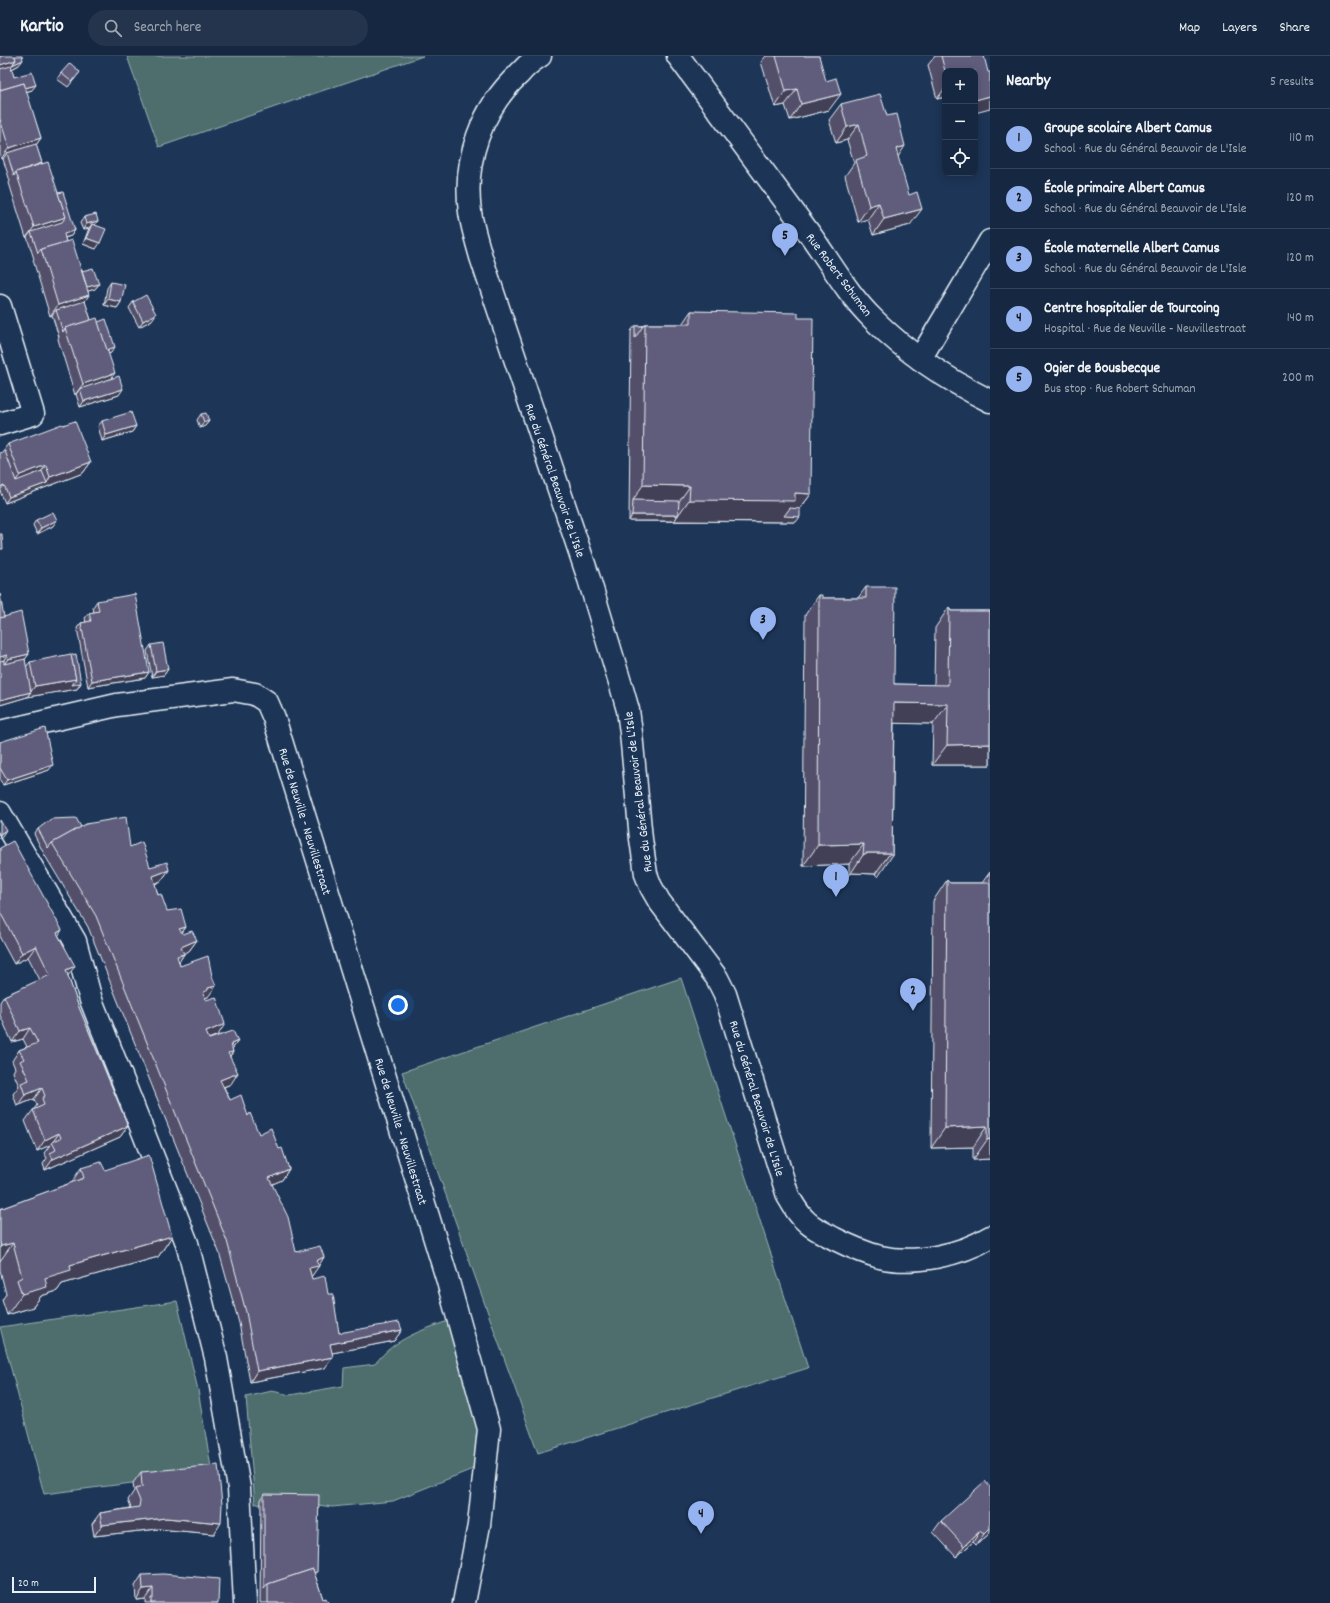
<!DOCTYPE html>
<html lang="en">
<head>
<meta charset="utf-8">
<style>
  :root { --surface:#162841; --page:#23344c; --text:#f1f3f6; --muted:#9ea6b1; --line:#35445a; --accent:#95b2f1 }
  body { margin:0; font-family:Dekko,sans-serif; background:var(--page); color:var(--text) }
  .controls { position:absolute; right:12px; top:12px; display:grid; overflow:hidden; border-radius:8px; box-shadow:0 2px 10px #0003 }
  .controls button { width:36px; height:36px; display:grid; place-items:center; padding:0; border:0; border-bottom:1px solid var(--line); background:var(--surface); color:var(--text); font:20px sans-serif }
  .scale { position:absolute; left:12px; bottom:10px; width:84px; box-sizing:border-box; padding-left:4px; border:2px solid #e8f1f8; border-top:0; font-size:11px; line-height:14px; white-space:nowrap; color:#e8f1f8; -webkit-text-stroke:3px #1d3557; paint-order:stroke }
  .you { position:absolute; left:398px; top:949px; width:14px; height:14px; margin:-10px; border:3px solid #fff; border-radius:50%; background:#1a73e8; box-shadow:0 0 0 6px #1a73e833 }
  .badge { display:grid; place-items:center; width:26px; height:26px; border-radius:50%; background:var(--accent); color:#111; font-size:13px; font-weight:700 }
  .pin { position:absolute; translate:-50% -33px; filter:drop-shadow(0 1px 2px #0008) }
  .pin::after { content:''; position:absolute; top:21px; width:14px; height:12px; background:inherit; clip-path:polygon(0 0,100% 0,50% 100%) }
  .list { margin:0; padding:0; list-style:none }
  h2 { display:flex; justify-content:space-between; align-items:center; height:52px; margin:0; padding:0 16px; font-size:17px }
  h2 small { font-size:13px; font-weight:400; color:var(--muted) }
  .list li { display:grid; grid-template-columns:26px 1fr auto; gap:12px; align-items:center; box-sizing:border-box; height:60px; padding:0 16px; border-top:1px solid var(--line) }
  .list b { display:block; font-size:15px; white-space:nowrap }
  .list p { margin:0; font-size:13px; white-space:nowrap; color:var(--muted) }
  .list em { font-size:13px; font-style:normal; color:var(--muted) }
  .icon { flex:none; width:22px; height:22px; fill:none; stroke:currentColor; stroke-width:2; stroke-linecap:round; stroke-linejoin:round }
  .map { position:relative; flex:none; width:990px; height:1547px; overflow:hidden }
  header { display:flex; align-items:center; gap:24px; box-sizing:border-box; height:56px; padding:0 20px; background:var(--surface); border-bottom:1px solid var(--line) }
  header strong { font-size:19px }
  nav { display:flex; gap:22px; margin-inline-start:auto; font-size:14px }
  .search { width:280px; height:36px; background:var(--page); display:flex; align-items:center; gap:10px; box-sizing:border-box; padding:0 14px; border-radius:22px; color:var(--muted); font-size:15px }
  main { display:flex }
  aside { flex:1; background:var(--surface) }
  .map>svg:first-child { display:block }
  .green { fill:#4e6e6d; stroke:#9bb0b2 }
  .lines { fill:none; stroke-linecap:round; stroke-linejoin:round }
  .minor-casing { stroke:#e8f1f8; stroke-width:25 }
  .minor { stroke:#1d3557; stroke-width:22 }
  .wall { fill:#53506a; stroke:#e8f1f8 }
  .shaded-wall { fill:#434156; stroke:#e8f1f8 }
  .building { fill:#605d7b; stroke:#e8f1f8 }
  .labels { text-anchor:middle; stroke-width:4; stroke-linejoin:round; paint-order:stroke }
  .street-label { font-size:13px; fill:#e8f1f8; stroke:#1d3557 }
</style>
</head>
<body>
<header>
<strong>Kartio</strong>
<div class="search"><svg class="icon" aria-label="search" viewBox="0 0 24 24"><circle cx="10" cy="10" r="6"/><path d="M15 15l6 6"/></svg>Search here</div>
<nav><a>Map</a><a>Layers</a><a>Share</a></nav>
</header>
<main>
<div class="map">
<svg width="990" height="1547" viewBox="0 0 990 1547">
  <rect width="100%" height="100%" fill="#1d3557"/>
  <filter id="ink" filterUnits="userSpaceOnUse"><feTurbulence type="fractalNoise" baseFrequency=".025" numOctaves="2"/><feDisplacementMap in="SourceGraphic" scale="8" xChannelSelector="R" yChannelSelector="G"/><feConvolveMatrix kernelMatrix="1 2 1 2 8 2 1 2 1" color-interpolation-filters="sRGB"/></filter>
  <g filter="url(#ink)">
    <g class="green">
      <polygon points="127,0 423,0 159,91"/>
      <polygon points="681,922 808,1312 538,1397 402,1016"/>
      <polygon points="177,1245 198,1334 212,1417 44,1438 0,1271"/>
      <path d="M 454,1263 L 485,1408 L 393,1445 L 332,1451 L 318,1449 L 315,1442 L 255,1448 L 246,1341 L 272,1335 L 290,1339 L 343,1330 L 344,1312 L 375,1308 C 394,1282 425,1273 454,1263 Z"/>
    </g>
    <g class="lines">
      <g class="minor-casing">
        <g id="minor">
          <path d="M 540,0 C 532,5 525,11 519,18 C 481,53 463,105 470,156 C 472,171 477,186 481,201 L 589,523 L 622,633 L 628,654 L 631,677 L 641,783 L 646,818 L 651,831 L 659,845 L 717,922 L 725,938 L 788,1140 C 794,1150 799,1160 808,1167 C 816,1174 826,1178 835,1183 C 849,1190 865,1197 880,1201 C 914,1209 961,1199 990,1181"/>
          <path d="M 678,0 C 722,59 766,118 809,177 C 830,206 848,239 874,264 C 908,298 948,324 990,345"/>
          <polyline points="0,250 33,358 0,368"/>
          <polyline points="920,303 990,185"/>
          <polyline points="0,676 117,649 233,634 255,638 267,646 274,662 447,1222 489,1373 479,1469 464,1547"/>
          <polyline points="0,757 75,885 91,944 187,1187 216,1302 239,1432 245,1547"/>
        </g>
      </g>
      <use href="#minor" class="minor"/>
    </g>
    <g class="wall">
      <polygon points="0,0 19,9 12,13 14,21 32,34 26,36 41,82 36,89 42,107 58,137 75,174 71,180 65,182 66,186 82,215 99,228 95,233 88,235 85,246 91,264 111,297 108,297 112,322 119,339 80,351 76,338 75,339 58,283 59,281 52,259 50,260 33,204 34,203 27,181 26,182 9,127 10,125 3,103 1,103 0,99"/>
      <polygon points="766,0 819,0 829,54 790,64 785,49 775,51 761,6"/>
      <polygon points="935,0 984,0 990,53 975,15 945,15 945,41 937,43 928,9"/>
      <polygon points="80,16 68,31 57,23 61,17"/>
      <polygon points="841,48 887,60 898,101 910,169 873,179 868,163 858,166 845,120 854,107 847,84 836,87 829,64"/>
      <polygon points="84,161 98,165 95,169 96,193 83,188 89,172 83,174 80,167"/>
      <polygon points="111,226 121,246 117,252 104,249 107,232"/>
      <polygon points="133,246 152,264 139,271 129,252"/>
      <polygon points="691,255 798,262 811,438 800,453 796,466 629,465 631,275 635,270 643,270 645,268 682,268"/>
      <polygon points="201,358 209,365 205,370 200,372 197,364"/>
      <polygon points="102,365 136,370 132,376 102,385 98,370"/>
      <polygon points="8,388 91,406 83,417 5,447 0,435 2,396"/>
      <polygon points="36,464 53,470 37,478 33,469"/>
      <polygon points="866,531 894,628 934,629 935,572 949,551 951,555 990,555 990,709 932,709 933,668 894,667 892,800 878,821 875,818 852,817 849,820 849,808 803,810 805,559 819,539 822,542 858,542"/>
      <polygon points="97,545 149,616 145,622 88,631 77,572 81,567 86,566 85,562 89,557 94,556 93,551"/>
      <polygon points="4,561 29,598 25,603 26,611 30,606 81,627 77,633 27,641 0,649"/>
      <polygon points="151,589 168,613 164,619 152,621 147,595"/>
      <polygon points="0,686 49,714 3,729 0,724"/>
      <polygon points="81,771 130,791 150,811 169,814 161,825 155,828 158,839 167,855 186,871 182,877 183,878 197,884 189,895 184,897 184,898 179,906 180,910 208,941 205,942 218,979 209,983 238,985 232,993 233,996 230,1000 231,1028 224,1031 230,1044 248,1060 259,1078 279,1093 289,1113 282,1124 272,1128 296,1196 324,1201 311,1221 312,1223 328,1238 339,1277 402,1274 394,1285 332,1297 325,1312 250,1326 239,1267 219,1196 88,871 44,798 34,778 38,773"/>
      <polygon points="0,792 58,880 68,920 78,949 128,1070 120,1081 45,1114 43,1108 47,1102 44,1097 50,1089 37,1095 25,1065 33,1054 34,1053 37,1049 34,1043 17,1050 13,1038 19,1030 13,1016 15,1012 12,1005 19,994 27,991 23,983 12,986 0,959 0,946 4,940 40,924 28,901 14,908 0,882"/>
      <polygon points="990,816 990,1103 973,1104 973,1091 931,1092 933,845 947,824 950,827 982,827"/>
      <polygon points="81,1112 105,1114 172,1180 158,1201 62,1228 57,1235 41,1240 33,1251 7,1259 2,1244 6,1238 0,1214 0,1153 71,1127"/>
      <polygon points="141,1416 214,1478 158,1473 94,1480 92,1468 100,1457 131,1452 128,1444 134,1435 133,1427"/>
      <polygon points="264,1438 315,1519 323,1543 328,1547 260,1547 261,1444"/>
      <polygon points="941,1465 989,1478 976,1489 973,1486 956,1501 933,1476"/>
      <polygon points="142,1519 218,1547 145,1547 145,1543 136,1544 135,1530"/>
    </g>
    <g class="shaded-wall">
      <polygon points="16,4 8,15 0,18 0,9"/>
      <polygon points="23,4 19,9 8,15 12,9"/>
      <polygon points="36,29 32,34 0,43 0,39"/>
      <polygon points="945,32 945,41 937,43"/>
      <polygon points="797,33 785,49 775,51 786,35"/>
      <polygon points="841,38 829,54 790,64 801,48"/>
      <polygon points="990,40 990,53 975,57 975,44"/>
      <polygon points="859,68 847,84 836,87 847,71"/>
      <polygon points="41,82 33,93 7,97 3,103 1,103 9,92"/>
      <polygon points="905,90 894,107 896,93"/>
      <polygon points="879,147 868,163 858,166 869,150"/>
      <polygon points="922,153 910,169 873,179 884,163"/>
      <polygon points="66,161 58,172 31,176 27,181 26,182 34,171"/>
      <polygon points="98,165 94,170 92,168 89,172 83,174 86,168"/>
      <polygon points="75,174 71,180 60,183 64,178"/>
      <polygon points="86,182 100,187 96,193 83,188"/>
      <polygon points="99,228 95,233 78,238 82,232"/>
      <polygon points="89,239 82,250 56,254 52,259 50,260 58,249"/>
      <polygon points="108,243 121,246 117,252 104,249"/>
      <polygon points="156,258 152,264 139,271 143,265"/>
      <polygon points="115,291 111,297 98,301 102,295"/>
      <polygon points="115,317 107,328 80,333 76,338 75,339 83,328"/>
      <polygon points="123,333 119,339 80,351 84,345"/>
      <polygon points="209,365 205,370 200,372 204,366"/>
      <polygon points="136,370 132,376 102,385 106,379"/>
      <polygon points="91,406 83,417 5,447 9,441 47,427 50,421"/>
      <polygon points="46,409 38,420 12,430 20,419"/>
      <polygon points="4,429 0,435 0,431"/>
      <polygon points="643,429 690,430 675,451 633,444"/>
      <polygon points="795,437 811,438 796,458 800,461 796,466 674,465 689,444"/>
      <polygon points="632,459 678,459 674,465 629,465"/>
      <polygon points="57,464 53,470 37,478 41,472"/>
      <polygon points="29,598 21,609 0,614 8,603"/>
      <polygon points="7,599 0,610 0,601"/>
      <polygon points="168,613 164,619 152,621 156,615"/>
      <polygon points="149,616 145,622 88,631 92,625"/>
      <polygon points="76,623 81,627 77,633 27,641 35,630"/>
      <polygon points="31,636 27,641 0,649 0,644"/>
      <polygon points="894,647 948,648 933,668 880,667"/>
      <polygon points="990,688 990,709 932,709 947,689"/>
      <polygon points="53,709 49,714 3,729 7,724"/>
      <polygon points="6,774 0,783 0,778"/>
      <polygon points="864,788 849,808 803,810 818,789"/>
      <polygon points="866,797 890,797 875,818 852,817 849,820 863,799"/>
      <polygon points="169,814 161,825 146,831 153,820"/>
      <polygon points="186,871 178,882 179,873"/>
      <polygon points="62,874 55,885 57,877"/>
      <polygon points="197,884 189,895 179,900 184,898 177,909 169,911 181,891"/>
      <polygon points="36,890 28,901 14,908 22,897"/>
      <polygon points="75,910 67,921 66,914"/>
      <polygon points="216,930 208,941 202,942 203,937 208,932"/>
      <polygon points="225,968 218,979 198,987 206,976"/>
      <polygon points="30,972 23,983 12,986 20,975"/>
      <polygon points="238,985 230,996 233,996 225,1007 231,988"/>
      <polygon points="238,1017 231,1028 213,1035 220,1024"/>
      <polygon points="42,1032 34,1043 17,1050 25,1039"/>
      <polygon points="128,1070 120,1081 45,1114 53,1103"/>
      <polygon points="987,1070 973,1091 931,1092 945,1072"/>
      <polygon points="59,1077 52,1087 52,1086 50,1089 37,1095 45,1084"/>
      <polygon points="990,1083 990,1103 973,1104 987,1084"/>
      <polygon points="289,1113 282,1124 261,1133 269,1122"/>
      <polygon points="172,1180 158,1201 62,1228 57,1235 41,1240 33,1251 7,1259 22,1238 45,1222 70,1209"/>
      <polygon points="13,1187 0,1205 0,1192 1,1190"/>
      <polygon points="324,1201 318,1211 319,1210 311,1221 309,1212 316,1205"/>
      <polygon points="402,1274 394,1285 322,1299 330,1288"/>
      <polygon points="333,1301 325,1312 250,1326 257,1315"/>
      <polygon points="166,1462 221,1467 214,1478 158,1473 94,1480 102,1469"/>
      <polygon points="990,1472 990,1476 989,1478 976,1489 984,1478"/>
      <polygon points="980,1475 973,1486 956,1501 964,1490"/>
      <polygon points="153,1532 145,1543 136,1544 143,1533"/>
    </g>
    <g class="building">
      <polygon points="0,0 15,0 16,4 0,9"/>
      <polygon points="15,0 22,0 23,4 12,9 16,4"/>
      <polygon points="776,0 819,0 826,25 836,22 841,38 801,48 797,33 786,35"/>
      <polygon points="941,0 984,0 988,16 990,16 990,40 975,44 975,15 945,15"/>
      <polygon points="70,7 80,16 72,26 61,17"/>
      <polygon points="11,10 14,21 32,16 36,29 25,32 24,27 0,34 0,13"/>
      <polygon points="24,27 41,82 9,92 0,63 0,34"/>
      <polygon points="880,38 887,60 897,58 905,90 896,93 909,139 917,136 922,153 884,163 879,147 869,150 856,104 867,100 859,68 847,71 841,48"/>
      <polygon points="36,88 42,107 16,116 14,120 7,97"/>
      <polygon points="48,106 66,161 34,171 16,116"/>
      <polygon points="63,136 75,174 64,178 66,186 41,193 38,197 31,176 62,166 66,161 58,137"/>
      <polygon points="96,158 98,165 86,168 84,161"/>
      <polygon points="92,168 106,173 100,187 86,182"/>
      <polygon points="72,184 89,239 58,249 41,193"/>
      <polygon points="93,212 99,228 87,231 82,215"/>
      <polygon points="111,226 125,229 121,246 108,243"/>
      <polygon points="146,239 156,258 143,265 133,246"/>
      <polygon points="85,245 91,264 65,272 63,276 56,254"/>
      <polygon points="691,255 798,257 798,262 813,262 811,438 795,437 795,445 689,444 690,430 643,429 645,268 691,268"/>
      <polygon points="97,262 115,317 83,328 65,272"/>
      <polygon points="106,263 115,291 107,294 98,266"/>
      <polygon points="635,270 643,270 635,282"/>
      <polygon points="119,320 123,333 84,345 80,333"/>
      <polygon points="131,356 136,370 106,379 102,365"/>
      <polygon points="206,357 209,365 204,366 201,358"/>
      <polygon points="75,365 91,406 50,421 46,409 20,419 8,388 62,368 63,369"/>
      <polygon points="5,395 16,425 42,415 47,427 9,441 4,429 0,431 0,397"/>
      <polygon points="633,444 679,445 678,459 632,459"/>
      <polygon points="790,452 800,453 800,461 784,460"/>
      <polygon points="53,456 57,464 41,472 36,464"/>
      <polygon points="0,478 2,478 3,493 0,493"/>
      <polygon points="866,531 895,531 894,628 948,629 949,551 951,555 990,555 990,688 947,689 948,648 894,647 892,800 890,797 866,797 863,799 864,788 818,789 819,539 822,539 822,542 866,542"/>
      <polygon points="0,538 4,561 0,562"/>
      <polygon points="135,538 149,616 92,625 81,567 91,565 89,557 99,555 97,545"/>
      <polygon points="21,556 29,598 8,603 7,599 0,601 0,562"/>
      <polygon points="163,587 168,613 156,615 151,589"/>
      <polygon points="71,598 76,623 35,630 30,606"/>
      <polygon points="76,598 81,627 72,629 76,623 71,599"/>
      <polygon points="25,603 31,636 0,644 0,605 4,604 4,608"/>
      <polygon points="45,672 53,709 7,724 0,712 0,686"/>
      <polygon points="126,761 130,791 142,786 150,811 167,806 169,814 153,820 158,839 161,838 167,855 181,853 186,871 179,873 183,878 192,875 197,884 181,891 184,898 177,900 180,910 208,900 212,920 216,930 208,932 208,934 203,937 206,944 216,941 225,968 206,976 209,983 233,975 238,985 231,988 233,996 228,997 238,1017 220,1024 230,1044 241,1039 248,1060 250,1057 259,1078 271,1072 279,1093 282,1092 289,1113 269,1122 288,1161 296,1196 320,1190 324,1201 316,1205 319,1210 309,1212 312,1223 325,1220 328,1238 333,1238 339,1277 399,1266 402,1274 330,1288 333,1301 257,1315 246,1256 227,1185 96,860 52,787 86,768"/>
      <polygon points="76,762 81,771 52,787 48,792 38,773 51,763"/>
      <polygon points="0,764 6,774 0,778"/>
      <polygon points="13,785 62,874 57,877 75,910 66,914 78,949 128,1070 53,1103 50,1097 56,1094 52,1086 61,1082 59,1077 45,1084 33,1054 44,1049 42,1042 45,1040 42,1032 25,1039 21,1027 29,1024 20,1005 24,1003 19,994 38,987 30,972 20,975 4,940 50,919 36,890 22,897 0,856 0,792"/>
      <polygon points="947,824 950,827 990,827 990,1083 987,1084 987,1070 945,1072"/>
      <polygon points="149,1099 172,1180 70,1209 71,1214 45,1222 47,1231 22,1238 17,1224 22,1221 13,1187 1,1190 0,1186 0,1153 84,1122 81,1112 101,1106 105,1114"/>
      <polygon points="218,1409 222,1448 221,1467 166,1462 102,1469 100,1457 139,1451 140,1445 135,1433 142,1431 141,1416"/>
      <polygon points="985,1425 990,1431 990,1472 984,1478 980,1475 964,1490 941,1465"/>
      <polygon points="264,1438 319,1439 317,1516 314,1517 313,1513 268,1528 264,1533"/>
      <polygon points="313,1513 323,1543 326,1542 328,1547 268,1547 268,1528"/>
      <polygon points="163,1518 219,1523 218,1547 151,1547 151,1542 153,1542 153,1532 143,1533 142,1519"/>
    </g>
  </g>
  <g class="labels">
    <g class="street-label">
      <text transform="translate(840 218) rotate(53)" y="5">Rue Robert Schuman</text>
      <text transform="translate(556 424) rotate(71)" y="5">Rue du Général Beauvoir de L'Isle</text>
      <text transform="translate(637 736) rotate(-97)" y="5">Rue du Général Beauvoir de L'Isle</text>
      <text transform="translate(306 765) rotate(73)" y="5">Rue de Neuville - Neuvillestraat</text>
      <text transform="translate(758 1042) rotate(73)" y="5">Rue du Général Beauvoir de L'Isle</text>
      <text transform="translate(402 1075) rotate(73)" y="5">Rue de Neuville - Neuvillestraat</text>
    </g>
  </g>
</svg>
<div class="controls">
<button>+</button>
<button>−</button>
<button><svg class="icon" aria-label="locate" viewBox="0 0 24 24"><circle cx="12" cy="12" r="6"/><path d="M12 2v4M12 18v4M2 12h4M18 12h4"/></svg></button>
</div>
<div class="scale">20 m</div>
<div class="you"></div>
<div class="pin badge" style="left:836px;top:841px">1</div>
<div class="pin badge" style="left:913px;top:955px">2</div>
<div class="pin badge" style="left:763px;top:584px">3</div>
<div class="pin badge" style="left:701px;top:1478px">4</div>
<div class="pin badge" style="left:785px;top:200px">5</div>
</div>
<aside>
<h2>Nearby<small>5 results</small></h2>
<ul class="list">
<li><span class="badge">1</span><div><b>Groupe scolaire Albert Camus</b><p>School · Rue du Général Beauvoir de L'Isle</p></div><em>110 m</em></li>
<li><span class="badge">2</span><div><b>École primaire Albert Camus</b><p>School · Rue du Général Beauvoir de L'Isle</p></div><em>120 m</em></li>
<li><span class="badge">3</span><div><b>École maternelle Albert Camus</b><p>School · Rue du Général Beauvoir de L'Isle</p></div><em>120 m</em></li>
<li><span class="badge">4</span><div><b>Centre hospitalier de Tourcoing</b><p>Hospital · Rue de Neuville - Neuvillestraat</p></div><em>140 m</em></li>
<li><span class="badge">5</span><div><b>Ogier de Bousbecque</b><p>Bus stop · Rue Robert Schuman</p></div><em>200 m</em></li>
</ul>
</aside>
</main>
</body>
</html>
